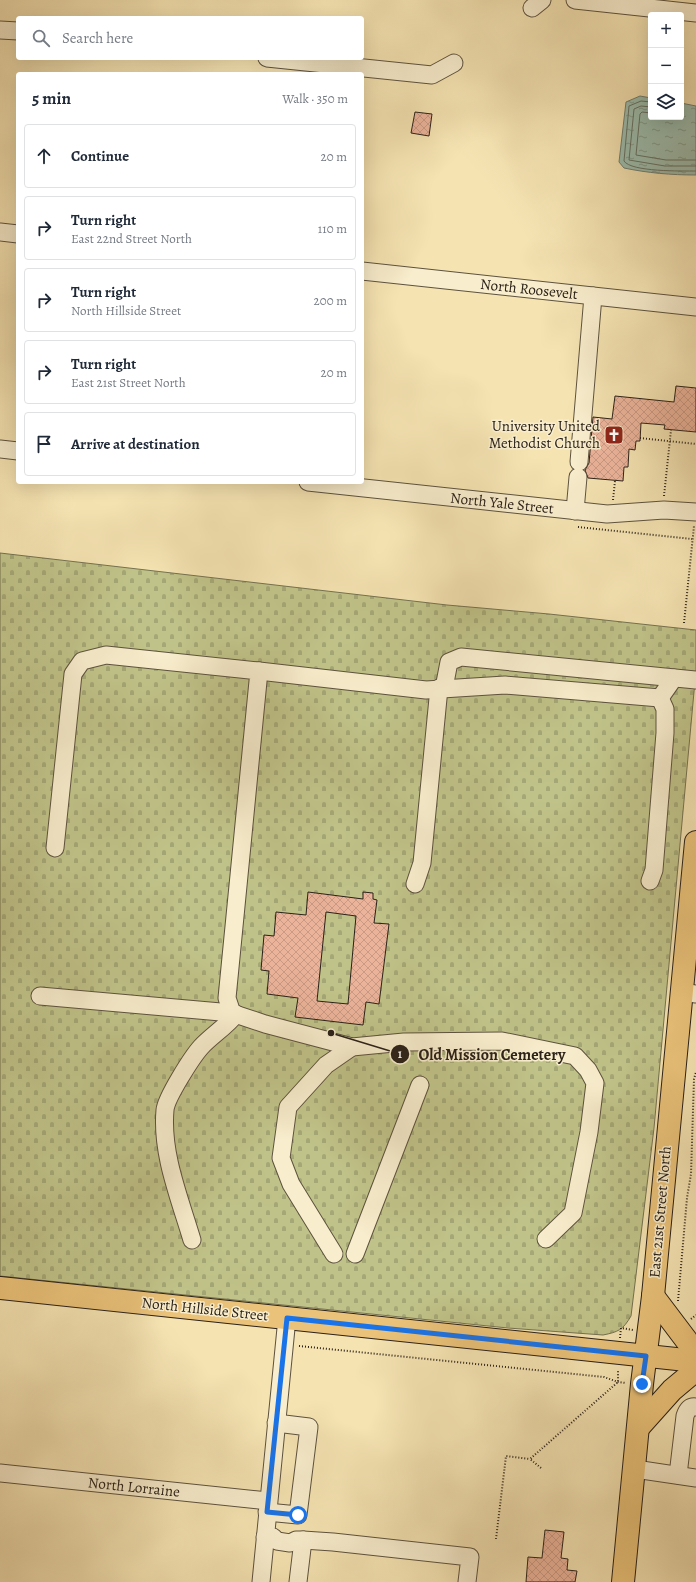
<!DOCTYPE html>
<html lang="en">
<head>
<meta charset="utf-8">
<style>
  :root { --surface:#fff; --page:#f6f6f7; --text:#1f2937; --muted:#747a83; --line:#e0e1e3 }
  body { margin:0; font-family:Alegreya,serif; background:var(--page); color:var(--text) }
  .controls { position:absolute; right:12px; top:12px; display:grid; overflow:hidden; border-radius:4px; box-shadow:0 4px 16px #0002 }
  .controls button { width:36px; height:36px; display:grid; place-items:center; padding:0; border:0; border-bottom:1px solid var(--line); background:var(--surface); color:var(--text); font:20px sans-serif }
  .stop { position:absolute; width:12px; height:12px; margin:-9px; border:3px solid #1a73e8; border-radius:50%; background:#fff }
  .stop.end { background:#1a73e8; border-color:#fff; box-shadow:0 1px 4px #0008 }
  .list { margin:0; padding:0; list-style:none }
  h2 { display:flex; justify-content:space-between; align-items:center; height:52px; margin:0; padding:0 16px; font-size:17px }
  h2 small { font-size:13px; font-weight:400; color:var(--muted) }
  .list li { display:grid; grid-template-columns:26px 1fr auto; gap:12px; align-items:center; box-sizing:border-box; height:64px; margin:0 8px 8px; padding:0 8px; border:1px solid var(--line); border-radius:4px }
  .list b { display:block; font-size:15px; white-space:nowrap }
  .list p { margin:0; font-size:13px; white-space:nowrap; color:var(--muted) }
  .list em { font-size:13px; font-style:normal; color:var(--muted) }
  .icon { flex:none; width:22px; height:22px; fill:none; stroke:currentColor; stroke-width:2; stroke-linecap:round; stroke-linejoin:round }
  .map { position:relative; flex:none; width:696px; height:1582px; overflow:hidden }
  .search { position:absolute; background:var(--surface); box-shadow:0 4px 16px #0002; left:16px; top:16px; width:348px; height:44px; display:flex; align-items:center; gap:10px; box-sizing:border-box; padding:0 14px; border-radius:4px; color:var(--muted); font-size:15px }
  .panel { position:absolute; background:var(--surface); box-shadow:0 4px 16px #0002; left:16px; top:72px; width:348px; height:412px; border-radius:4px }
  .map>svg:first-child { display:block }
  .cemetery { fill:url(#cemetery-stones); stroke:#757250 }
  .water { fill:url(#water-ripples); stroke:#6e7f73 }
  .lines { fill:none; stroke-linecap:round; stroke-linejoin:round }
  .shore { stroke:#637064; stroke-width:1 }
  .building { fill:url(#building-cross-hatch); stroke:#2a2118; fill-rule:evenodd }
  .minor-casing { stroke:#5d523e; stroke-width:19 }
  .major-casing { stroke:#2a2118; stroke-width:24 }
  .path { stroke:#2a2118; stroke-width:2; stroke-dasharray:1 2; stroke-linecap:butt }
  .minor { stroke:#f8edcd; stroke-width:17 }
  .major { stroke:#eac279; stroke-width:22 }
  .route { stroke:#1a73e8; stroke-width:5 }
  .labels { text-anchor:middle; stroke-width:3; stroke-linejoin:round; paint-order:stroke }
  .street-label { font-size:15px; fill:#2a2118; stroke:#f8edcd }
  .poi-label { font-size:15px; fill:#2a2118; stroke:#f8edcd; text-anchor:end }
  .leader { fill:none; stroke:#2a2118; stroke-width:1.5 }
  .callout-dot { fill:#2a2118; stroke:#f8edcd; stroke-width:1.5 }
  .mark-label { font-size:12px; text-anchor:middle; font-weight:bold; fill:#fff }
  .callout-label { font-size:16px; text-anchor:middle; font-weight:bold; fill:#2a2118; stroke:#f8edcd; stroke-width:3; stroke-linejoin:round; paint-order:stroke }
</style>
</head>
<body>
<div class="map">
<svg width="696" height="1582" viewBox="0 0 696 1582">
  <defs>
    <pattern id="cemetery-stones" width="16" height="16" patternUnits="userSpaceOnUse"><rect width="16" height="16" fill="#c0c389"/><path d="M2 7V4a2 2 0 0 1 4 0v3zM10 15v-3a2 2 0 0 1 4 0v3z" fill="#a5a776"/></pattern>
    <pattern id="water-ripples" width="26" height="14" patternUnits="userSpaceOnUse"><rect width="26" height="14" fill="#9cbeb0"/><path d="M2 4q2-2 4 0t4 0M15 11q2-2 4 0t4 0" fill="none" stroke="#7f9a8e"/></pattern>
    <pattern id="building-cross-hatch" width="8" height="8" patternUnits="userSpaceOnUse"><rect width="8" height="8" fill="#ebb39a"/><path d="M0 0l8 8M0 8l8-8" fill="none" stroke="#ca9a84"/></pattern>
  </defs>
  <rect width="100%" height="100%" fill="#f5e3b2"/>
  <filter id="stains"><feTurbulence type="fractalNoise" baseFrequency=".005" numOctaves="4"/><feColorMatrix values="0 0 0 0 .2 0 0 0 0 .09 0 0 0 0 .02 0 0 0 .5 -.17"/></filter>
  <radialGradient id="worn" r=".72"><stop offset=".6" stop-color="#630" stop-opacity="0"/><stop offset="1" stop-color="#630" stop-opacity=".3"/></radialGradient>
  <path class="cemetery" d="M 0,553 L 447,605 L 549,614 L 696,630 L 696,670 L 654,1128 L 631,1316 C 623,1330 618,1332 603,1335 L 508,1328 L 0,1276 Z"/>
  <path class="water" d="M 640,96 L 651,98 L 651,117 L 681,117 L 681,103 L 696,106 L 696,175 C 671,175 648,173 624,168 L 619,162 L 626,102 Z"/>
  <g class="lines">
    <g class="shore">
      <path d="M 651,102 L 641,101 L 629,106 L 624,161 C 631,172 682,171 696,171"/>
      <polyline points="651,107 641,106 634,109 629,160 665,166 696,166"/>
      <polyline points="651,113 642,112 640,114 636,155 666,160 696,160"/>
    </g>
  </g>
  <g class="building">
    <polygon points="415,112 432,114 429,136 411,133"/>
    <polygon points="676,386 696,388 696,432 664,429 665,425 641,423 640,441 636,441 635,450 629,449 628,467 624,467 623,481 588,478 585,470 589,463 593,417 612,419 615,396 674,402"/>
    <path d="M 308,892 L 363,899 L 363,892 L 373,893 L 373,899 L 377,900 L 374,923 L 389,924 L 379,1004 L 366,1002 L 363,1025 L 295,1017 L 298,998 L 267,994 L 269,971 L 261,970 L 264,935 L 274,936 L 276,912 L 306,915 ZM 326,912 L 356,916 L 348,1004 L 317,1001 Z"/>
    <polygon points="545,1530 564,1532 561,1558 568,1559 567,1570 577,1571 575,1582 526,1582 528,1557 542,1558"/>
  </g>
  <g class="lines">
    <g class="minor-casing">
      <g id="minor">
        <polyline points="575,0 696,13"/>
        <polyline points="532,8 542,0"/>
        <polyline points="0,30 18,31"/>
        <polyline points="267,58 432,75 454,63"/>
        <polyline points="0,232 18,234"/>
        <polyline points="362,271 696,307"/>
        <polyline points="0,449 18,451"/>
        <polyline points="579,462 593,296"/>
        <polyline points="308,482 607,514 664,510 696,512"/>
        <polyline points="575,511 578,477"/>
        <polyline points="259,671 426,690 505,685 660,698 674,678"/>
        <polyline points="444,688 449,662 461,657 696,680"/>
        <polyline points="55,848 73,674 82,661 106,655 259,671 227,998 232,1013 265,1024 352,1047 404,1042 502,1041 575,1056 588,1070 595,1083 589,1132 573,1213 546,1239"/>
        <polyline points="650,881 654,870 665,733 665,709 660,698"/>
        <polyline points="415,884 422,863 439,688"/>
        <polyline points="682,992 696,994"/>
        <polyline points="40,996 232,1013"/>
        <path d="M 192,1240 C 180,1199 161,1154 165,1110 C 166,1098 192,1057 201,1047 C 212,1035 226,1027 236,1014"/>
        <polyline points="334,1254 291,1184 281,1158 288,1107 326,1065 352,1047"/>
        <polyline points="355,1254 420,1085"/>
        <polyline points="635,1469 696,1478"/>
        <polyline points="0,1473 268,1501"/>
        <path d="M 678,1475 L 685,1416 C 687,1410 689,1406 696,1407"/>
        <polyline points="267,1512 298,1515 309,1427 276,1423"/>
        <polyline points="265,1537 273,1537 277,1541 290,1543 296,1540 303,1540 333,1542 470,1557 467,1582"/>
        <polyline points="261,1582 287,1318"/>
        <polyline points="298,1582 303,1540"/>
      </g>
    </g>
    <g class="major-casing">
      <g id="major">
        <polyline points="0,1288 696,1361"/>
        <polyline points="653,1296 687,1341 696,1350"/>
        <polyline points="638,1428 672,1390 696,1370"/>
        <polyline points="623,1582 642,1384 653,1296 696,842"/>
      </g>
    </g>
    <g class="path">
      <polyline points="640,438 696,444"/>
      <polyline points="664,496 671,430"/>
      <polyline points="613,500 615,481"/>
      <polyline points="578,527 692,539"/>
      <polyline points="684,623 694,526"/>
      <polyline points="678,1301 687,1198 691,1174 694,1079 696,1072"/>
      <polyline points="691,1319 696,1315"/>
      <polyline points="620,1338 621,1328 633,1330"/>
      <polyline points="299,1346 604,1377 618,1382 626,1383"/>
      <polyline points="541,1468 530,1459 618,1382 618,1370"/>
      <polyline points="496,1539 506,1456 530,1459"/>
    </g>
    <use href="#minor" class="minor"/>
    <use href="#major" class="major"/>
  </g>
  <g class="lines">
    <polyline class="route" points="298,1515 267,1512 287,1318 646,1356 642,1384"/>
  </g>
  <defs>
    <g id="church-square" transform="scale(1)"><rect x="-9" y="-9" width="18" height="18" rx="4" fill="#8f2418" stroke="#f8edcd"/><path d="M-1.2-6h2.4v3.5h3.3v2.4h-3.3V6h-2.4V-.1h-3.3v-2.4h3.3Z" fill="#fff"/></g>
  </defs>
  <g fill-rule="evenodd">
    <use href="#church-square" x="614" y="435"/>
  </g>
  <g class="labels">
    <g class="street-label">
      <text transform="translate(529 289) rotate(6)" y="5">North Roosevelt</text>
      <text transform="translate(502 503) rotate(6)" y="5">North Yale Street</text>
      <text transform="translate(660 1212) rotate(-85)" y="5">East 21st Street North</text>
      <text transform="translate(205 1309) rotate(6)" y="5">North Hillside Street</text>
      <text transform="translate(134 1487) rotate(6)" y="5">North Lorraine</text>
    </g>
    <g class="poi-label">
      <text x="600" y="431">University United<tspan x="600" dy="17">Methodist Church</tspan></text>
    </g>
  </g>
  <path class="leader" d="M331 1033L400 1054"/>
  <g class="callout-dot">
    <circle cx="331" cy="1033" r="4"/>
    <circle cx="400" cy="1054" r="10"/>
  </g>
  <g class="mark-label">
    <text x="400" y="1058">1</text>
  </g>
  <g class="callout-label">
    <text x="492" y="1060">Old Mission Cemetery</text>
  </g>
  <rect width="100%" height="100%" filter="url(#stains)"/>
  <rect width="100%" height="100%" fill="url(#worn)"/>
</svg>
<div class="controls">
<button>+</button>
<button>−</button>
<button><svg class="icon" aria-label="layers" viewBox="0 0 24 24"><path d="M12 4l9 5-9 5-9-5zM3 14l9 5 9-5"/></svg></button>
</div>
<div class="stop" style="left:298px;top:1515px"></div>
<div class="stop end" style="left:642px;top:1384px"></div>
<div class="search"><svg class="icon" aria-label="search" viewBox="0 0 24 24"><circle cx="10" cy="10" r="6"/><path d="M15 15l6 6"/></svg>Search here</div>
<section class="panel">
<h2>5 min<small>Walk · 350 m</small></h2>
<ul class="list">
<li><svg class="icon" aria-label="ahead" viewBox="0 0 24 24"><path d="M12 20V5M6 11l6-6 6 6"/></svg><div><b>Continue</b></div><em>20 m</em></li>
<li><svg class="icon" aria-label="right" viewBox="0 0 24 24"><path d="M7 20v-9h11M14 6l5 5-5 5"/></svg><div><b>Turn right</b><p>East 22nd Street North</p></div><em>110 m</em></li>
<li><svg class="icon" aria-label="right" viewBox="0 0 24 24"><path d="M7 20v-9h11M14 6l5 5-5 5"/></svg><div><b>Turn right</b><p>North Hillside Street</p></div><em>200 m</em></li>
<li><svg class="icon" aria-label="right" viewBox="0 0 24 24"><path d="M7 20v-9h11M14 6l5 5-5 5"/></svg><div><b>Turn right</b><p>East 21st Street North</p></div><em>20 m</em></li>
<li><svg class="icon" aria-label="arrive" viewBox="0 0 24 24"><path d="M6 21V4h12l-3 4 3 4H6"/></svg><div><b>Arrive at destination</b></div></li>
</ul>
</section>
</div>
</body>
</html>
